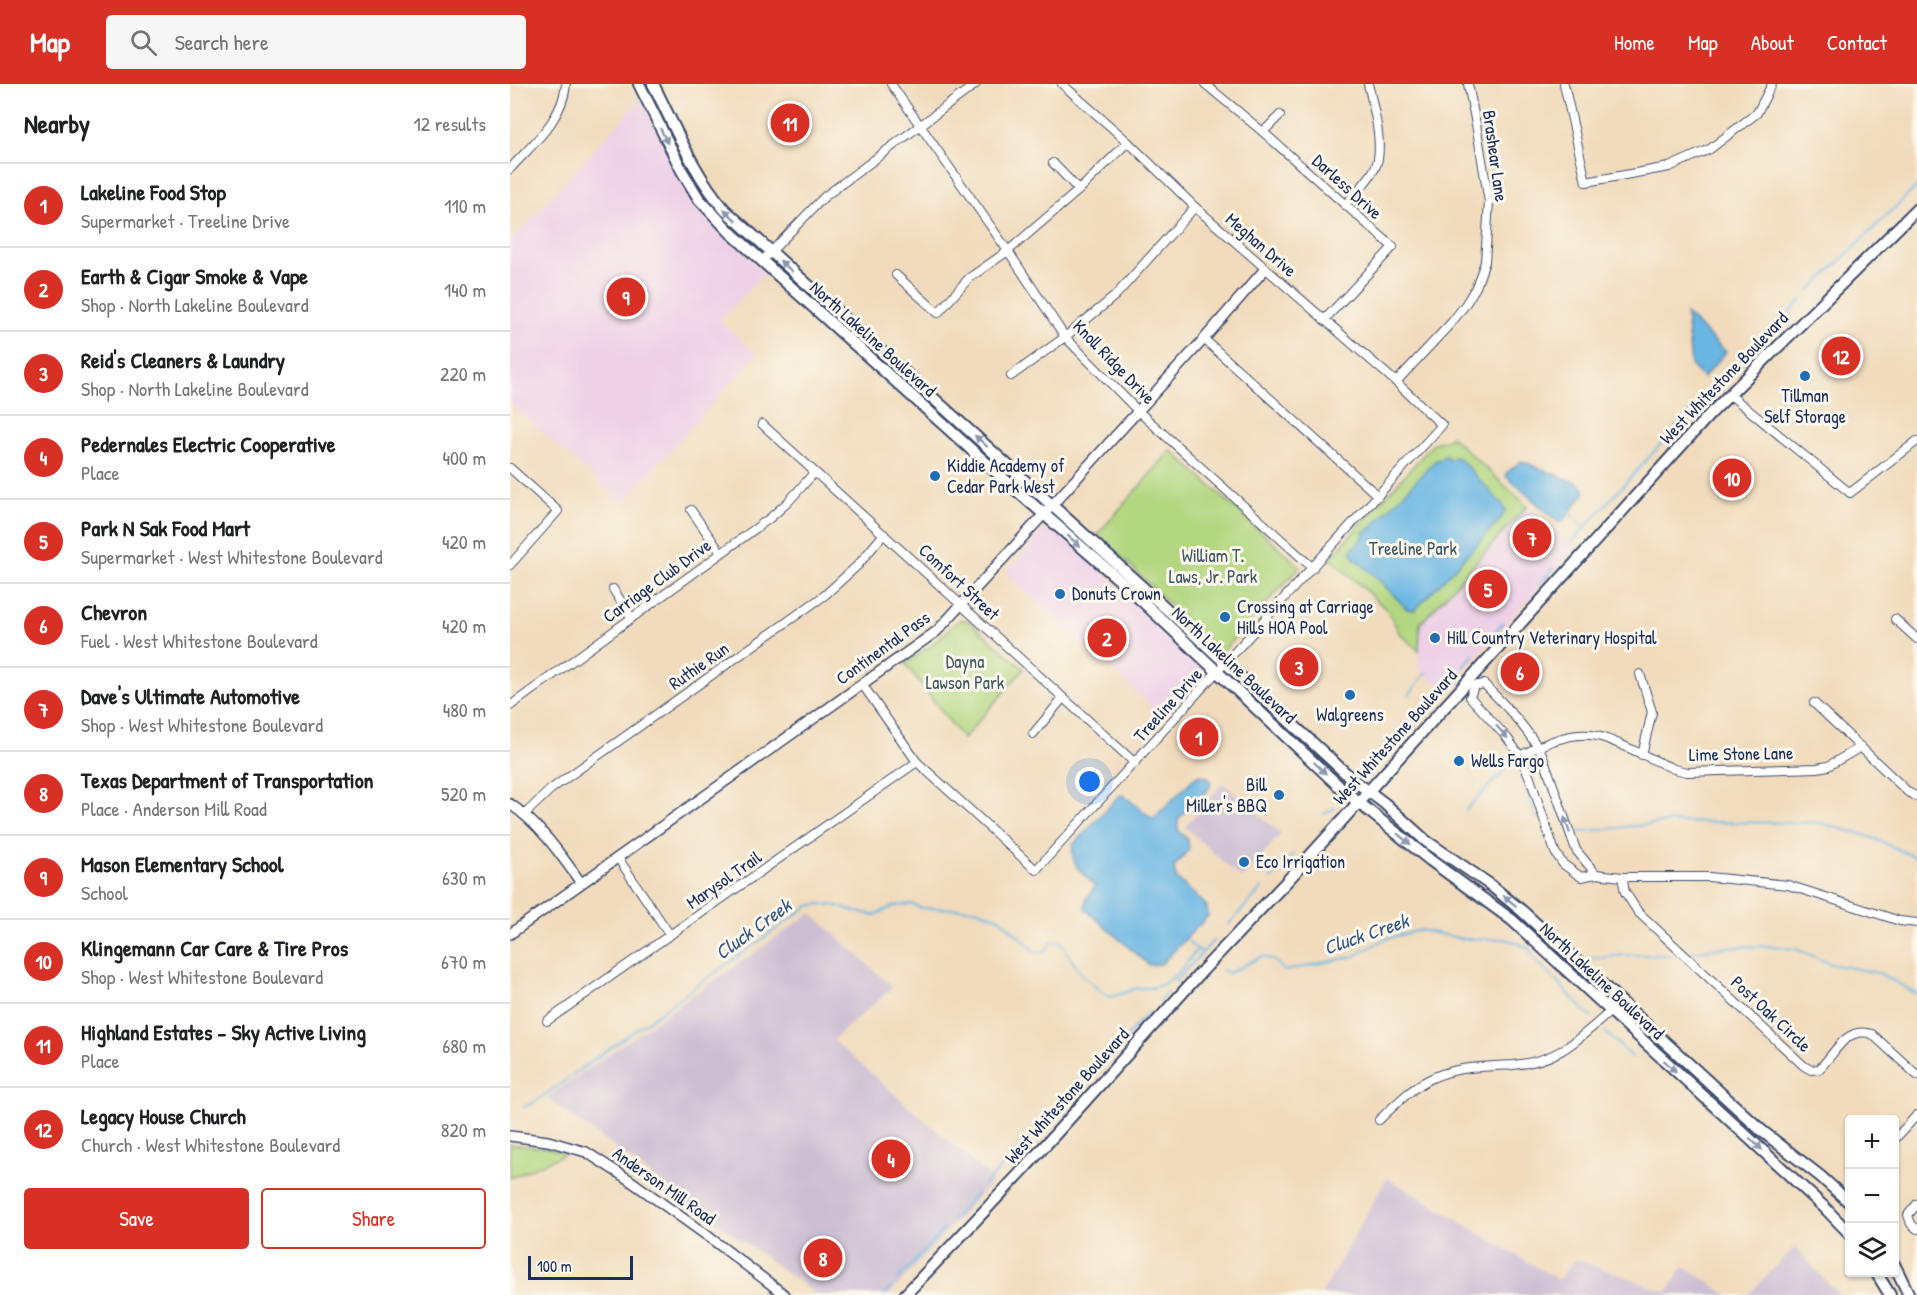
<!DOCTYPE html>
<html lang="en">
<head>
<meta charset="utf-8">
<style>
  :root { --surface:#fff; --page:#f6f6f6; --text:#202124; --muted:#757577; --line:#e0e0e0; --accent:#d93025 }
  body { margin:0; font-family:"Patrick Hand",sans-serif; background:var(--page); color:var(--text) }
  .controls { position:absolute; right:18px; bottom:18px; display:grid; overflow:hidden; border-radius:6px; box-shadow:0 2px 4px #0004 }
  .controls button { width:54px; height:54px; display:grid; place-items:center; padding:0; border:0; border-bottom:2px solid var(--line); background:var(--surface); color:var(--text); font:30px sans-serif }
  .scale { position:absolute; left:18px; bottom:15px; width:105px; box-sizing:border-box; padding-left:6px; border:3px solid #1b2f5e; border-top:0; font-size:16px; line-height:21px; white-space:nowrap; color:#1b2f5e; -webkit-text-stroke:4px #fbf7ec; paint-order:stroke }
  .you { position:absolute; left:580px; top:698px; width:21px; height:21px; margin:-15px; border:4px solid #fff; border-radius:50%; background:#1a73e8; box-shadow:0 0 0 9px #1a73e833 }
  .badge { display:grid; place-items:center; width:39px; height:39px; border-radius:50%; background:var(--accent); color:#fff; font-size:20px; font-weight:700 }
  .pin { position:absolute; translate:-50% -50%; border:3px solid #fff; box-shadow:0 2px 6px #0006 }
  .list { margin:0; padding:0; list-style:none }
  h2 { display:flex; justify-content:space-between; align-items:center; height:78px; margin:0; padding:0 24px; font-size:26px }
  h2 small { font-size:20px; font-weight:400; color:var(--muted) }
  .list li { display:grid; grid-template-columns:39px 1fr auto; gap:18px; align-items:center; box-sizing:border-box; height:84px; padding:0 24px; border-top:2px solid var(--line) }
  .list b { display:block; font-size:22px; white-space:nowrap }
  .list p { margin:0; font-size:20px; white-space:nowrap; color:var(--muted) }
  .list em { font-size:20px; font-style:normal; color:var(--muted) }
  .actions { display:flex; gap:12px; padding:18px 24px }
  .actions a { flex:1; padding:14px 0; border:2px solid var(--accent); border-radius:6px; text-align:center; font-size:21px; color:var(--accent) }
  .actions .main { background:var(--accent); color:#fff }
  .icon { flex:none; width:33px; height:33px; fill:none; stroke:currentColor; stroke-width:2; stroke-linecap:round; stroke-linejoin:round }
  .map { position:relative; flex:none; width:1407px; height:1211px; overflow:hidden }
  header { display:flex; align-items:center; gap:36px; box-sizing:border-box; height:84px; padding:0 30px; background:var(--accent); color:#fff }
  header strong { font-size:28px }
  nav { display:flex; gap:33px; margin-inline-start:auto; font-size:21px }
  .search { width:420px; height:54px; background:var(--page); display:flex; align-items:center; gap:15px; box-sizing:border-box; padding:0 21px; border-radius:6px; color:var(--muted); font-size:22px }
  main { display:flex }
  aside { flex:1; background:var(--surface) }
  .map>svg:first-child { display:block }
  .built { fill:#eed0e7 }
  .industrial { fill:#ccbed3 }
  .green { fill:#b3d780; stroke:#67836f; stroke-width:1.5 }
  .water { fill:#69b6e3; stroke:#4272a0; stroke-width:1.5 }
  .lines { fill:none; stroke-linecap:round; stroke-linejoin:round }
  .stream { stroke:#69b6e3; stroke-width:2 }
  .minor-casing { stroke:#3b496c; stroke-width:10 }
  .tertiary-casing { stroke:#3b496c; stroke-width:12 }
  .secondary-casing { stroke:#3b496c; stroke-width:14 }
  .minor { stroke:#fff; stroke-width:8 }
  .tertiary { stroke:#fff; stroke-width:9 }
  .secondary { stroke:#fff; stroke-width:10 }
  .oneway { fill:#8d97ae }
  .poi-dot { fill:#1f6fb2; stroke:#fbf7ec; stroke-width:2 }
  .labels { text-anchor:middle; stroke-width:6; stroke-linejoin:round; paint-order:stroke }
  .street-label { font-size:18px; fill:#1b2f5e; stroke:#fbf7ec }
  .poi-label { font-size:18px; fill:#1b2f5e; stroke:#fbf7ec; text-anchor:start }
  .park-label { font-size:18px; fill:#415966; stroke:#fbf7ec }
  .water-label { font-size:20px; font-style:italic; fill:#325886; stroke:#fbf7ec }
</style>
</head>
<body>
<header>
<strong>Map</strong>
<div class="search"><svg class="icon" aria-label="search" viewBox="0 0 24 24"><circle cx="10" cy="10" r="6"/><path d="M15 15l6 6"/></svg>Search here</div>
<nav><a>Home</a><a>Map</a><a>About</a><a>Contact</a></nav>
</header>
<main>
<aside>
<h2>Nearby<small>12 results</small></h2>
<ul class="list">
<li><span class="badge">1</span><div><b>Lakeline Food Stop</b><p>Supermarket · Treeline Drive</p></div><em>110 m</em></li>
<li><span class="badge">2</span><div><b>Earth &amp; Cigar Smoke &amp; Vape</b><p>Shop · North Lakeline Boulevard</p></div><em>140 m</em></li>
<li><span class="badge">3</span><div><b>Reid's Cleaners &amp; Laundry</b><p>Shop · North Lakeline Boulevard</p></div><em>220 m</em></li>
<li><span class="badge">4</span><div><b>Pedernales Electric Cooperative</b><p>Place</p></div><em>400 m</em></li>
<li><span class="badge">5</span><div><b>Park N Sak Food Mart</b><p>Supermarket · West Whitestone Boulevard</p></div><em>420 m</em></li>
<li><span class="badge">6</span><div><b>Chevron</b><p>Fuel · West Whitestone Boulevard</p></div><em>420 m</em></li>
<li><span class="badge">7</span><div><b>Dave's Ultimate Automotive</b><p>Shop · West Whitestone Boulevard</p></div><em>480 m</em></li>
<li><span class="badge">8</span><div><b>Texas Department of Transportation</b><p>Place · Anderson Mill Road</p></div><em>520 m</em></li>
<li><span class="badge">9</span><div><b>Mason Elementary School</b><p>School</p></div><em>630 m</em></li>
<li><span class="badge">10</span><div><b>Klingemann Car Care &amp; Tire Pros</b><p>Shop · West Whitestone Boulevard</p></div><em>670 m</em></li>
<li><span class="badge">11</span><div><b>Highland Estates - Sky Active Living</b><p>Place</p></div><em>680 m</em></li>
<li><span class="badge">12</span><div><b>Legacy House Church</b><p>Church · West Whitestone Boulevard</p></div><em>820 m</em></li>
</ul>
<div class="actions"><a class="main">Save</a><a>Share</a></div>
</aside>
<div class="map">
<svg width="1407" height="1211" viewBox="0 0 1407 1211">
  <rect width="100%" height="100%" fill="#fbf7ec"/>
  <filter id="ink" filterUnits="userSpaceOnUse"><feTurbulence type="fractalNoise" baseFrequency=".0167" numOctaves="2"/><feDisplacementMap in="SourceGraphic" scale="12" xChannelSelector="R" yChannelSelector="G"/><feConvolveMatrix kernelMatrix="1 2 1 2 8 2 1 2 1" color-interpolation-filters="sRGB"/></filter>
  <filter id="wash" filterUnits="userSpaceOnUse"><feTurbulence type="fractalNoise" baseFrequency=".008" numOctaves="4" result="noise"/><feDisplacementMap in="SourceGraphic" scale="24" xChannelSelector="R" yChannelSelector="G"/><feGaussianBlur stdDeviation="1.35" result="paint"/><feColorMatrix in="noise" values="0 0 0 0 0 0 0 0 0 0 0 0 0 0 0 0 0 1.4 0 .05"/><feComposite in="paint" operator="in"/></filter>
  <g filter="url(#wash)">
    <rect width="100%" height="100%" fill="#f1dbbc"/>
    <g class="built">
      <polygon points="131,15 198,133 255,189 210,237 247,270 113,419 0,320 0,158"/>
      <polygon points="1017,422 1065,464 935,606 908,584 910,540"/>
      <polygon points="539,440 699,584 655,634 495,489"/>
    </g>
    <g class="industrial">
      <polygon points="713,699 771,750 731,794 675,743"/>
      <polygon points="301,829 383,903 323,956 483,1096 379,1211 307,1211 36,1014"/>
      <polygon points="877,1094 1048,1196 1066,1175 1157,1208 1174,1182 1218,1211 811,1211"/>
      <polygon points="1285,1163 1329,1211 1238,1211"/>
    </g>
    <g class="green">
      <polygon points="941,352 1017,422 910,540 909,567 889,548 878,527 820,474 924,359 936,356"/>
      <polygon points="661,366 790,483 710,570 588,450"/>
      <polygon points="450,535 459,537 514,585 453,655 395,579 418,564"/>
      <polygon points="0,1060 37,1064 57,1069 0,1094"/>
    </g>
    <g class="water">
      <polygon points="1176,230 1216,268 1193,294 1181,281"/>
      <polygon points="933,371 936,371 939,376 945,372 951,376 994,422 995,427 990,436 905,526 897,525 866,493 844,474 841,467 854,452 853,448 859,446 923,379 926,376 933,375"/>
      <polygon points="1011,377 1069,400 1074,405 1074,410 1053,437 1047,437 996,392 997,389"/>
      <path d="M 690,691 L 697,693 L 701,698 L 698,706 L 668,735 L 668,746 L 678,756 L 679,766 L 664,783 L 666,794 L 697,822 L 698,832 L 651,880 L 639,881 L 575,825 L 576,815 L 585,802 C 572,788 560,782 563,761 L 609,712 L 613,711 L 643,735 L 684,694 Z"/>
    </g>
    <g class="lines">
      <g class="stream">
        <polyline points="1299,207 1407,102"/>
        <polyline points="1199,309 1230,281 1291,216"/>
        <polyline points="1058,428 1063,433"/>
        <polyline points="1068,438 1075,445"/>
        <polyline points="1062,458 1180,328"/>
        <polyline points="1029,500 1044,484"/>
        <polyline points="979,554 993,539"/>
        <polyline points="953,583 964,571"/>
        <polyline points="934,602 945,593"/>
        <polyline points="899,611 916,589"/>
        <polyline points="853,687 893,642"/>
        <polyline points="1016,707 1026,733 1030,735"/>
        <polyline points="956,726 997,684"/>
        <polyline points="814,730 825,724"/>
        <polyline points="1067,748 1163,738 1310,739 1361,753 1407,774"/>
        <polyline points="773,781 784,770"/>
        <polyline points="760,795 765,790"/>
        <polyline points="718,841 752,804"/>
        <polyline points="679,858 691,868"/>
        <polyline points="1181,868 1218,863 1260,862 1286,865 1321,880 1369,889 1407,910"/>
        <polyline points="1078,875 1114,871 1159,871"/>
        <polyline points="712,886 719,889 753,872 765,877 774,887 845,872 875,855 911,846 953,855 996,855 1018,863 1025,875 1081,933"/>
        <polyline points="665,898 704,856"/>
        <polyline points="649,917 658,907"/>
        <polyline points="1095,948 1122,973"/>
        <polyline points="572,1001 639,928"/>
        <polyline points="552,1020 564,1009"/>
        <path d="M 14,1023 L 25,1018 L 298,822 L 310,820 L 324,821 L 347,828 L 365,831 L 384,822 L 402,820 L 411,824 L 466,825 L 489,834 L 527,869 L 535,867 L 542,858 L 551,858 C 567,886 572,894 599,913 C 607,912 614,909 621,906 C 629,903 637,905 645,903 C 664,898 675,880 687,866"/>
        <polyline points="474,1101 544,1030"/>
        <polyline points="442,1136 466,1110"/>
        <polyline points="388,1195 434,1145"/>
        <polyline points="374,1211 380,1204"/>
      </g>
    </g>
  </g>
  <g filter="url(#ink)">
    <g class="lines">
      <g class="minor-casing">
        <g id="minor">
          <polyline points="381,0 498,167 555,253 628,327 803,484"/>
          <polyline points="695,0 753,48 883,163 814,236"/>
          <polyline points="1054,0 1076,98 1159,83 1200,65 1247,29 1262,0"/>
          <polyline points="753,48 770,31"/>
          <polyline points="543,79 569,106"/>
          <path d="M 0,85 C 22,60 53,36 56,0"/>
          <path d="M 835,121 C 845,109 858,98 865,84 C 875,64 863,21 858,0"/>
          <polyline points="252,177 314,113 466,0"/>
          <polyline points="386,191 428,229 459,194 498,167 569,106 618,58"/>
          <polyline points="694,255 868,412"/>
          <polyline points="501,292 555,253 605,212 685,123"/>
          <polyline points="886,298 942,238 955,221 966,203 975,178 979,118 966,40 958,0"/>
          <polyline points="1219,310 1340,409 1407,357"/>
          <polyline points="252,340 625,679"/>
          <polyline points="0,384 48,427 0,481"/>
          <polyline points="181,426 211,469"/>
          <polyline points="103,505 121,533"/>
          <polyline points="1385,535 1407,555"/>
          <polyline points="1130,590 1142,628 1132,671"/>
          <polyline points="352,600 407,678 526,786 932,341 886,298 685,123 618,58 552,0"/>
          <polyline points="964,602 960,613 998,655 1010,672 1020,694 1045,768 1053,780 1071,793 1086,790 1112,793 1199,793 1278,801 1390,837 1407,839"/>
          <path d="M 964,602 L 974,600 C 995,621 1017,644 1032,670 L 1066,766 L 1086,790"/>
          <polyline points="1304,619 1398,708 1407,713"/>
          <polyline points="0,622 260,434 278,418 304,389"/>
          <polyline points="523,650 553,614"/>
          <path d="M 1010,672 C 1032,660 1064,645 1091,653 C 1116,661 1140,675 1164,685 L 1177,688 L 1307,684 L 1318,682 L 1351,663"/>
          <polyline points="15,730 40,706 55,695 315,511 348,481 374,450"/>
          <polyline points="108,774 160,851"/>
          <path d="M 1112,793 L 1115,808 L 1128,828 L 1294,982 L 1301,986 L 1309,985 C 1326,969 1335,942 1362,950 L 1407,991"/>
          <polyline points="37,937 407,678"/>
          <path d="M 869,1036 C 885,1021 899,1006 918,996 C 945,982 974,983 1003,981 C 1046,977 1063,960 1094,933 C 1100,928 1105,924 1110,917"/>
          <polyline points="1384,1056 1407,1031"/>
          <polyline points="1407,1120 1398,1131 1401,1140 1407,1145"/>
        </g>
      </g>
      <g class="tertiary-casing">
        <g id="tertiary">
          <path d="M 0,720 C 30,740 51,771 71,799"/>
          <polyline points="0,850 427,547 694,255 755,185"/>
          <polyline points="0,1052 38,1057 76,1068 118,1095 199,1153 275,1211"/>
        </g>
      </g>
      <g class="secondary-casing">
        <g id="secondary">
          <polyline points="129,0 172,87 189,115 220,148 505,405 613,499 833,706 920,776 1002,836 1314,1123 1340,1150"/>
          <path d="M 143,0 C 165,43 183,89 215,126 L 660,528 L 842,695 L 874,719 L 916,757 L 979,800 L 1012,827 L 1252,1047 L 1310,1092 L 1340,1119"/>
          <polyline points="1384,1180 1399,1211"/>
          <polyline points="1366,1188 1380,1211"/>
          <polyline points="395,1211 514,1085 693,886 779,795 1200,330 1407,125"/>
        </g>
      </g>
      <use href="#minor" class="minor"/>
      <use href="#tertiary" class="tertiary"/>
      <use href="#secondary" class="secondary"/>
    </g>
    <defs><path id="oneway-solid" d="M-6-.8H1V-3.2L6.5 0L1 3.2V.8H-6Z" transform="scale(1.5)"/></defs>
    <g class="oneway">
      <use href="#oneway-solid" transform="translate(154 52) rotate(64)"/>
      <use href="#oneway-solid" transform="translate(220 131) rotate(-137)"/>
      <use href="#oneway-solid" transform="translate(276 182) rotate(-138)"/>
      <use href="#oneway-solid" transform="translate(471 357) rotate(-138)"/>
      <use href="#oneway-solid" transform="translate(564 457) rotate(41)"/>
      <use href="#oneway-solid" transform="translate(992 648) rotate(48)"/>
      <use href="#oneway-solid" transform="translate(810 684) rotate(44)"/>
      <use href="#oneway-solid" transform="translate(1057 741) rotate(-109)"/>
      <use href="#oneway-solid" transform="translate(894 755) rotate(39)"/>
      <use href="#oneway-solid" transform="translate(1000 817) rotate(-141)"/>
      <use href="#oneway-solid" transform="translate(1160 982) rotate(43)"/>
      <use href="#oneway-solid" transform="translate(1246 1060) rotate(43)"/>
    </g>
  </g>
  <g class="poi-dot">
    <circle cx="1295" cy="292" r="6"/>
    <circle cx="425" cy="392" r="6"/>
    <circle cx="550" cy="510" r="6"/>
    <circle cx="715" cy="533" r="6"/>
    <circle cx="925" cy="554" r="6"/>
    <circle cx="840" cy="611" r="6"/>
    <circle cx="949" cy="677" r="6"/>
    <circle cx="769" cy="711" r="6"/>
    <circle cx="734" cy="778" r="6"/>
  </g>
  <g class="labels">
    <g class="street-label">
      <text transform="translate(985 72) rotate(82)" y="6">Brashear Lane</text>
      <text transform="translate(837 103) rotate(42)" y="6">Darless Drive</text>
      <text transform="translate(751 161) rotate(41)" y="6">Meghan Drive</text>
      <text transform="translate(363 255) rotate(42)" y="6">North Lakeline Boulevard</text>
      <text transform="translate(604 278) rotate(46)" y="6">Knoll Ridge Drive</text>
      <text transform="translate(1214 294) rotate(-46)" y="6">West Whitestone Boulevard</text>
      <text transform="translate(147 497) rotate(-36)" y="6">Carriage Club Drive</text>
      <text transform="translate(449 498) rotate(43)" y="6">Comfort Street</text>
      <text transform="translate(373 564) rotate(-36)" y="6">Continental Pass</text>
      <text transform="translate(724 581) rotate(43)" y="6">North Lakeline Boulevard</text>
      <text transform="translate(189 582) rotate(-35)" y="6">Ruthie Run</text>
      <text transform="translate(658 621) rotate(-48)" y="6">Treeline Drive</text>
      <text transform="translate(885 653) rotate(-48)" y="6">West Whitestone Boulevard</text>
      <text transform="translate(1231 670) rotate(-1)" y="6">Lime Stone Lane</text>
      <text transform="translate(214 796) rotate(-35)" y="6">Marysol Trail</text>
      <text transform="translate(1092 897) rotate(43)" y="6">North Lakeline Boulevard</text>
      <text transform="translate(1261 930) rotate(43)" y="6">Post Oak Circle</text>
      <text transform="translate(557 1012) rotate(-48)" y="6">West Whitestone Boulevard</text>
      <text transform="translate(154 1102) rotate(35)" y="6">Anderson Mill Road</text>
    </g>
    <g class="poi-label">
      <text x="1295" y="318" text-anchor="middle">Tillman<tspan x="1295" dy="21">Self Storage</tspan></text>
      <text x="437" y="388">Kiddie Academy of<tspan x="437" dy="21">Cedar Park West</tspan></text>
      <text x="562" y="516">Donuts Crown</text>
      <text x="727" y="529">Crossing at Carriage<tspan x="727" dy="21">Hills HOA Pool</tspan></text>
      <text x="937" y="560">Hill Country Veterinary Hospital</text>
      <text x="840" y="637" text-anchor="middle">Walgreens</text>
      <text x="961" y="683">Wells Fargo</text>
      <text x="757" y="707" text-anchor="end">Bill<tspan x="757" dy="21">Miller's BBQ</tspan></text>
      <text x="746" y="784">Eco Irrigation</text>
    </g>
    <g class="park-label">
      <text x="903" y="471">Treeline Park</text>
      <text x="703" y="478">William T.<tspan x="703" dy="21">Laws, Jr. Park</tspan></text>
      <text x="455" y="584">Dayna<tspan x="455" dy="21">Lawson Park</tspan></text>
    </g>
    <g class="water-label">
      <text transform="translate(243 845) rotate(-36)" y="7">Cluck Creek</text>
      <text transform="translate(856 850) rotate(-19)" y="7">Cluck Creek</text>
    </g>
  </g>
</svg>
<div class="controls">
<button>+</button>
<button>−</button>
<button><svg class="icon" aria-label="layers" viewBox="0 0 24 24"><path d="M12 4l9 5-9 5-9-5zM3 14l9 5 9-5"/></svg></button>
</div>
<div class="scale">100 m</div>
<div class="you"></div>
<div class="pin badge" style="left:689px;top:653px">1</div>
<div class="pin badge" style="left:597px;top:554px">2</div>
<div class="pin badge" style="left:789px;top:583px">3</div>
<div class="pin badge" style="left:381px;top:1075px">4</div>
<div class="pin badge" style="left:978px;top:505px">5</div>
<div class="pin badge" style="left:1010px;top:588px">6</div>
<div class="pin badge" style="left:1022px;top:454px">7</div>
<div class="pin badge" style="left:313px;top:1174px">8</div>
<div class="pin badge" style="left:116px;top:213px">9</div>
<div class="pin badge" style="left:1222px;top:394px">10</div>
<div class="pin badge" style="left:280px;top:39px">11</div>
<div class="pin badge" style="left:1331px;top:272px">12</div>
</div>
</main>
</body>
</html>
